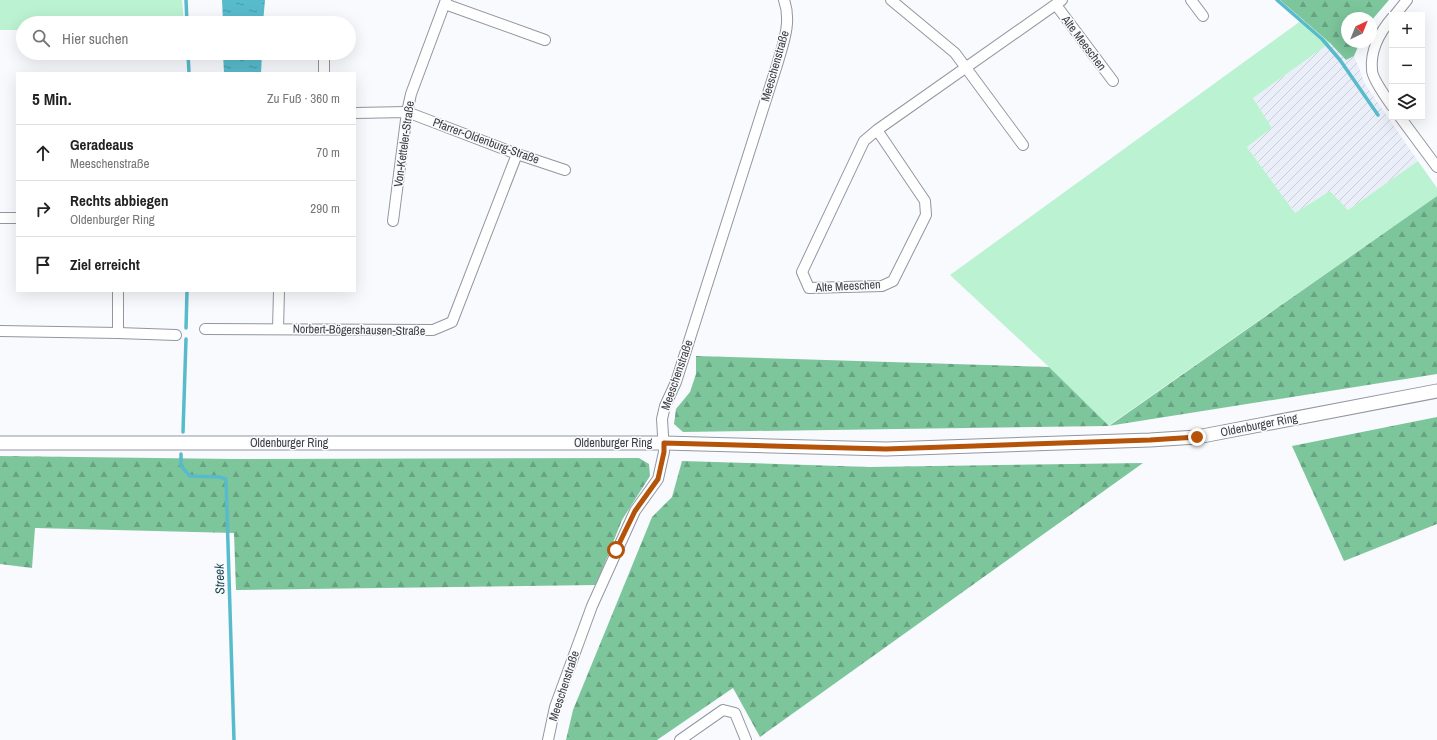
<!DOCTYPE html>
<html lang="de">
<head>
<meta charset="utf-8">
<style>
  :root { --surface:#fff; --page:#f6f6f6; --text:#222; --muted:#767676; --line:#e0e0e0 }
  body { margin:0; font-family:"Archivo Narrow",sans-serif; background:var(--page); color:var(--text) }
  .controls { position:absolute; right:12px; top:12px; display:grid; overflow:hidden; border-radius:0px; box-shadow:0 4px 16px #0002 }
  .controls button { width:36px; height:36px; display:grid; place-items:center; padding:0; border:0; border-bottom:1px solid var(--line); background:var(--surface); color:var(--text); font:20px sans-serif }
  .compass { position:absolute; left:1341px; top:12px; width:36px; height:36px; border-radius:50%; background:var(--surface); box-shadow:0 4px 16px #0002; rotate:43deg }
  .stop { position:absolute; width:12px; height:12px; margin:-9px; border:3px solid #b45309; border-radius:50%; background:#fff }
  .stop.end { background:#b45309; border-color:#fff; box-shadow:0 1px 4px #0008 }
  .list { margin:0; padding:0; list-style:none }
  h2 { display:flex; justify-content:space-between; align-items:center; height:52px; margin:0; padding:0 16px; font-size:17px }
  h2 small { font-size:13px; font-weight:400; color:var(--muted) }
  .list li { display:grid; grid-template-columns:26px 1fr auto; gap:12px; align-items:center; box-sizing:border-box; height:56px; padding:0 16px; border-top:1px solid var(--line) }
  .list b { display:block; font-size:15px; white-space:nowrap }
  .list p { margin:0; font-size:13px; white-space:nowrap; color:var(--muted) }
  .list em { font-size:13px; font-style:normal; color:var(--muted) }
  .icon { flex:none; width:22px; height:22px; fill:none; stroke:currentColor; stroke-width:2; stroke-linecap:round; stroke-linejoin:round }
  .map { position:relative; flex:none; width:1437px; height:740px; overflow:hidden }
  .search { position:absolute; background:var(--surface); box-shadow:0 4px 16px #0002; left:16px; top:16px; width:340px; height:44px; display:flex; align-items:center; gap:10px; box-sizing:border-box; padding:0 14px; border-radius:22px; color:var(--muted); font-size:15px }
  .panel { position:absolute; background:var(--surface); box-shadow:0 4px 16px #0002; left:16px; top:72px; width:340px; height:220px; border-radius:0px }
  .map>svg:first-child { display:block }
  .industrial { fill:url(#industrial-furrows) }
  .grass { fill:#bbf2d1 }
  .forest { fill:url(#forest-firs) }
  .water { fill:url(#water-ripples) }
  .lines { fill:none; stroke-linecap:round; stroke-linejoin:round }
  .stream { stroke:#58bbcc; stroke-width:3.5 }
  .minor-casing { stroke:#9396a0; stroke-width:12 }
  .secondary-casing { stroke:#9396a0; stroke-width:15 }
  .minor { stroke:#fff; stroke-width:10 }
  .secondary { stroke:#fff; stroke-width:13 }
  .route { stroke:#b45309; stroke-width:5 }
  .labels { text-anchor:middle; stroke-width:3; stroke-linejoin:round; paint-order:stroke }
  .street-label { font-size:12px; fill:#3b3d41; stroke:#f8fafe }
  .water-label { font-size:13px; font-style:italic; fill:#1c4850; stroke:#f8fafe }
</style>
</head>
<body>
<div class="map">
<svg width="1437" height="740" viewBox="0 0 1437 740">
  <defs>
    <pattern id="industrial-furrows" width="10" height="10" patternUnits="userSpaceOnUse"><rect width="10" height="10" fill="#eaeef9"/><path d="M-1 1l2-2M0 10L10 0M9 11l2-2" fill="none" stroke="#cacdd7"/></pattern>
    <pattern id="forest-firs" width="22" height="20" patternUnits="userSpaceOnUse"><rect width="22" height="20" fill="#7dc69c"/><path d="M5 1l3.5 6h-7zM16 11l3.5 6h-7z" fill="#68a281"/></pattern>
    <pattern id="water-ripples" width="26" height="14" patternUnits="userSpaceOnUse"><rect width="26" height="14" fill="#58bbcc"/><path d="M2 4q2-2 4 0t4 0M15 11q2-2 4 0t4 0" fill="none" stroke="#4a99a7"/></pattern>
  </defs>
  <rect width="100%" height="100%" fill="#f8fafe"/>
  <polygon class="industrial" points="1330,43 1346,60 1354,56 1365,84 1418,161 1348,210 1330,191 1295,213 1247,147 1272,128 1253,98"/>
  <g class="grass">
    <polygon points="0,0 182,0 184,23 23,23 23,30 0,30"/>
    <polygon points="1302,20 1330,43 1253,98 1272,128 1247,147 1295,213 1330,191 1348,210 1418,161 1437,188 1437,196 1108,426 1049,367 950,275"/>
  </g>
  <g class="forest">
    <polygon points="1280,0 1389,0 1371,21 1371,18 1347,18 1347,42 1360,42 1354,56 1346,60 1330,43"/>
    <polygon points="1437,196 1437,374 1108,426 683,432 674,424 676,409 690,392 696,374 696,356 1049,367 1109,426"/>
    <polygon points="1437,417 1437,524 1344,561 1292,446"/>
    <polygon points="0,456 234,459 639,458 649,464 650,476 622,520 596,585 236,590 234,533 35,528 32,568 0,564"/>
    <polygon points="682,461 870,467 1143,463 760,737 733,688 657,740 566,740 573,710 652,517 672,497"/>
  </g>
  <g class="water">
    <polygon points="222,0 265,0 263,23 223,23"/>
    <polygon points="223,53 262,53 261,73 224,73"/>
  </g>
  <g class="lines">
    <g class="stream">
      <polyline points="186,0 187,23"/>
      <polyline points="1277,0 1322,39 1340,60 1378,115"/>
      <polyline points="188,53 189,73"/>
      <polyline points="186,328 187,291"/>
      <polyline points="183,432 186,339"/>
      <polyline points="181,454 181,466 190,476 219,477 226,479 234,740"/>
    </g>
    <g class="minor-casing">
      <g id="minor">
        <polyline points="891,0 955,53 1023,145"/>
        <polyline points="1191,0 1203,16"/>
        <polyline points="445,4 545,40"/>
        <polyline points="1056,5 1113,81"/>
        <polyline points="1395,15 1407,0"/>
        <path d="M 1392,18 C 1380,32 1370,51 1372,70 C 1372,78 1387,99 1392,106"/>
        <polyline points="324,53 324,73"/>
        <polyline points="355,113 407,112 517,154 565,170"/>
        <polyline points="1400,117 1437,167"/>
        <polyline points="877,130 925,201 926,215 893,281 882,286 809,288 802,272 864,141 877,130 1062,0"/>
        <polyline points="0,218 17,218"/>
        <polyline points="393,221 407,112 411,94 446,0"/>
        <polyline points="205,329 433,330 452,322 517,154"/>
        <polyline points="278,329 279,291"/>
        <polyline points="0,331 118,333 118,291"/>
        <polyline points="118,333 176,335"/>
        <path d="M 548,740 L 555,707 L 592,606 L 635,511 L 658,479 L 664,452 L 662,419 L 665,406 L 676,382 L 777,65 C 783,44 792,22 784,0"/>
        <polyline points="680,740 723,710 735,713 746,740"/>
      </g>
    </g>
    <g class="secondary-casing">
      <polyline id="secondary" points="0,443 664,443 886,449 1150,440 1197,437 1437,391"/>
    </g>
    <use href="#minor" class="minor"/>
    <use href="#secondary" class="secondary"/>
  </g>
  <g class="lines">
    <polyline class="route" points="616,550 635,511 658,479 664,452 664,443 886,449 1150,440 1197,437"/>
  </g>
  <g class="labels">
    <g class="street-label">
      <text transform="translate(1084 43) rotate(53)" y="4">Alte Meeschen</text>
      <text transform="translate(775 66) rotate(-74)" y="4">Meeschenstraße</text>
      <text transform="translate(486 141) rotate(20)" y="4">Pfarrer-Oldenburg-Straße</text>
      <text transform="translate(404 144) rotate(-82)" y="4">Von-Ketteler-Straße</text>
      <text transform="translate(848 286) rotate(-3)" y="4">Alte Meeschen</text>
      <text transform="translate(359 330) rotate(1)" y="4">Norbert-Bögershausen-Straße</text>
      <text transform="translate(677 375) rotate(-71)" y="4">Meeschenstraße</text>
      <text transform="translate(1259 425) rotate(-11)" y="4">Oldenburger Ring</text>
      <text x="289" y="447">Oldenburger Ring</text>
      <text x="613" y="447">Oldenburger Ring</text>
      <text transform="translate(564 686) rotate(-72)" y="4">Meeschenstraße</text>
    </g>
    <g class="water-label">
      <text transform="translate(219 579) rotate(-92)" y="5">Streek</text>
    </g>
  </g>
</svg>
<div class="controls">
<button>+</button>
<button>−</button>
<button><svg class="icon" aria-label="layers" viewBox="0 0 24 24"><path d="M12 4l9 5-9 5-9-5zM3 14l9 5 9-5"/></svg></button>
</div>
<svg class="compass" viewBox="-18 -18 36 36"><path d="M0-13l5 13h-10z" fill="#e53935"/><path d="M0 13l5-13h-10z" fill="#767676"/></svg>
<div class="stop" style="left:616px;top:550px"></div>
<div class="stop end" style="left:1197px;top:437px"></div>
<div class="search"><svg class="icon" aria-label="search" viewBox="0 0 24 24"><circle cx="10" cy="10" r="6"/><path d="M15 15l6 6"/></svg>Hier suchen</div>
<section class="panel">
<h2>5 Min.<small>Zu Fuß · 360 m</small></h2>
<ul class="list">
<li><svg class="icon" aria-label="ahead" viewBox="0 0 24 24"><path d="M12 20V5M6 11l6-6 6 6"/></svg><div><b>Geradeaus</b><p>Meeschenstraße</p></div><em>70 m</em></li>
<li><svg class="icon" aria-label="right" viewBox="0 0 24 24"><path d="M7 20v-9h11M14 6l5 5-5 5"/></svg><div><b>Rechts abbiegen</b><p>Oldenburger Ring</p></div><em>290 m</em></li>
<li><svg class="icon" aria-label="arrive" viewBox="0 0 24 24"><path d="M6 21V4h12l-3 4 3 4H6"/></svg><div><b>Ziel erreicht</b></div></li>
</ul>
</section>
</div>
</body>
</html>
